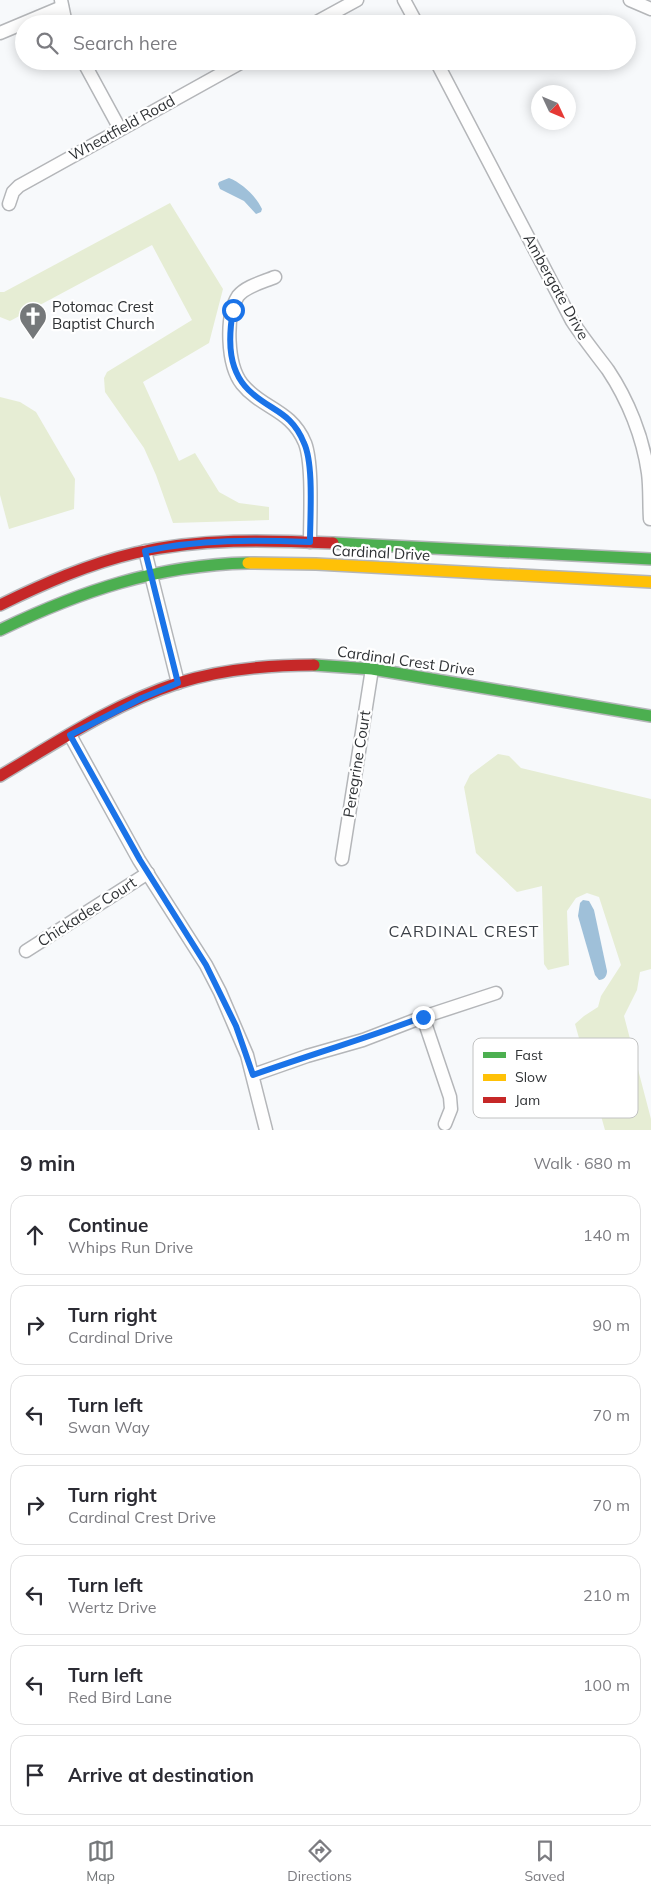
<!DOCTYPE html>
<html lang="en">
<head>
<meta charset="utf-8">
<style>
  :root { --surface:#fff; --page:#f7f7f7; --text:#2b2b33; --muted:#7c7c81; --line:#e1e1e2; --accent:#75787a }
  body { margin:0; font-family:Mulish,sans-serif; background:var(--page); color:var(--text) }
  .compass { position:absolute; left:531px; top:85px; width:45px; height:45px; border-radius:50%; background:var(--surface); box-shadow:0 2px 12px #0003; rotate:134deg }
  .stop { position:absolute; width:15px; height:15px; margin:-11px; border:4px solid #1a73e8; border-radius:50%; background:#fff }
  .stop.end { background:#1a73e8; border-color:#fff; box-shadow:0 1px 5px #0008 }
  .list { margin:0; padding:0; list-style:none }
  h2 { display:flex; justify-content:space-between; align-items:center; height:65px; margin:0; padding:0 20px; font-size:21px }
  h2 small { font-size:16px; font-weight:400; color:var(--muted) }
  .list li { display:grid; grid-template-columns:32px 1fr auto; gap:15px; align-items:center; box-sizing:border-box; height:80px; margin:0 10px 10px; padding:0 10px; border:1px solid var(--line); border-radius:15px }
  .list b { display:block; font-size:19px; white-space:nowrap }
  .list p { margin:0; font-size:16px; white-space:nowrap; color:var(--muted) }
  .list em { font-size:16px; font-style:normal; color:var(--muted) }
  .icon { flex:none; width:28px; height:28px; fill:none; stroke:currentColor; stroke-width:2; stroke-linecap:round; stroke-linejoin:round }
  .map { position:relative; flex:none; width:651px; height:1130px; overflow:hidden }
  .search { position:absolute; background:var(--surface); box-shadow:0 2px 12px #0003; left:15px; right:15px; top:15px; height:55px; display:flex; align-items:center; gap:12px; box-sizing:border-box; padding:0 18px; border-radius:28px; color:var(--muted); font-size:19px }
  .sheet { height:695px; background:var(--surface) }
  nav { display:flex; justify-content:space-around; align-items:center; box-sizing:border-box; height:70px; border-top:1px solid var(--line); background:var(--surface); font-size:14px; color:var(--muted) }
  nav a { display:grid; justify-items:center; gap:2px }
  nav .on { color:var(--accent) }
  .map>svg:first-child { display:block }
  .green { fill:#e6edd4 }
  .water { fill:#9fc0d9 }
  .lines { fill:none; stroke-linecap:round; stroke-linejoin:round }
  .street-casing { stroke:#b4b6b9; stroke-width:15 }
  .fast-casing { stroke:#b4b6b9; stroke-width:14 }
  .slow-casing { stroke:#b4b6b9; stroke-width:14 }
  .jam-casing { stroke:#b4b6b9; stroke-width:14 }
  .street { stroke:#fefefe; stroke-width:12 }
  .fast { stroke:#4caf50; stroke-width:11 }
  .slow { stroke:#ffc107; stroke-width:11 }
  .jam { stroke:#c62828; stroke-width:11 }
  .route { stroke:#1a73e8; stroke-width:6 }
  .labels { text-anchor:middle; stroke-width:4.5; stroke-linejoin:round; paint-order:stroke }
  .street-label { font-size:15px; fill:#2f3235; stroke:#fff }
  .poi-label { font-size:15px; fill:#2f3235; stroke:#fff; text-anchor:start }
  .neighbourhood-label { font-size:16px; letter-spacing:1px; fill:#3a3f46; stroke:#fff }
  .key { fill:#fff; stroke:#c1c2c2; stroke-width:1 }
  .key-label { font-size:14px; fill:#2f3235 }
</style>
</head>
<body>
<div class="map">
<svg width="651" height="1130" viewBox="0 0 651 1130">
  <rect width="100%" height="100%" fill="#f7f9fb"/>
  <g class="green">
    <polygon points="170,203 223,289 209,343 143,382 179,461 195,453 219,492 239,503 269,507 269,520 173,523 156,475 144,448 105,392 104,378 107,372 192,320 152,245 10,321 0,317 0,292 4,292"/>
    <polygon points="0,397 20,402 36,412 75,479 74,509 9,529 0,495"/>
    <polygon points="498,754 509,756 521,768 651,799 651,969 640,972 637,990 624,1016 651,1119 651,1130 605,1130 575,1024 584,1016 598,1007 601,996 621,965 599,897 587,893 576,898 567,911 569,965 548,970 544,964 542,886 517,892 476,853 464,787 470,775"/>
  </g>
  <g class="water">
    <path d="M 229,178 C 242,183 256,196 262,209 L 261,212 L 256,214 L 244,201 L 220,189 L 218,184 L 219,182 Z"/>
    <path d="M 583,900 L 589,901 L 594,910 L 607,971 C 607,976 604,980 599,980 L 595,975 L 578,916 L 580,903 Z"/>
  </g>
  <g class="lines">
    <g class="street-casing">
      <g id="street">
        <polyline points="61,0 66,24"/>
        <polyline points="404,0 417,24"/>
        <polyline points="630,0 651,9"/>
        <polyline points="313,24 357,0"/>
        <polyline points="0,33 62,7"/>
        <polyline points="83,61 120,129"/>
        <path d="M 436,61 L 572,321 C 583,338 596,354 608,370 C 628,400 643,437 648,473 C 650,488 649,504 650,519"/>
        <polyline points="9,204 13,192 19,186 244,61"/>
        <path d="M 275,277 C 263,282 246,286 238,296 C 225,316 227,365 242,384 C 262,409 291,409 305,443 C 313,464 310,517 310,542"/>
        <polyline points="145,551 178,683"/>
        <polyline points="70,735 139,860 206,965 220,992 247,1055 266,1130"/>
        <polyline points="342,859 372,669"/>
        <polyline points="26,951 148,873"/>
        <polyline points="423,1017 450,1097 451,1109 445,1124"/>
        <polyline points="253,1075 307,1056 363,1040 423,1017 496,993"/>
      </g>
    </g>
    <g class="fast-casing">
      <g id="fast">
        <polyline points="333,543 651,559"/>
        <path d="M 0,630 C 81,591 157,565 248,563"/>
        <polyline points="314,665 372,669 651,716"/>
      </g>
    </g>
    <g class="slow-casing">
      <polyline id="slow" points="248,563 316,564 651,582"/>
    </g>
    <g class="jam-casing">
      <g id="jam">
        <path d="M 0,605 C 43,584 88,564 135,553 C 200,538 267,540 333,543"/>
        <path d="M 0,776 C 57,742 114,704 178,683 C 222,669 268,665 314,665"/>
      </g>
    </g>
    <use href="#street" class="street"/>
    <use href="#fast" class="fast"/>
    <use href="#slow" class="slow"/>
    <use href="#jam" class="jam"/>
  </g>
  <g class="lines">
    <path class="route" d="M 233,310 C 228,340 227,373 253,394 C 274,412 292,413 304,443 C 314,464 310,517 310,542 C 255,540 200,539 145,551 L 178,683 L 142,698 L 70,735 L 140,860 L 206,965 L 236,1026 L 253,1075 C 310,1055 367,1038 423,1017"/>
  </g>
  <defs>
    <g id="church-pin" transform="scale(1.4375)"><path d="M0 17L-7.5 6A9.5 9.5 0 1 1 7.5 6Z" fill="#75787a" stroke="#fff"/><path d="M-1.2-6h2.4v3.5h3.3v2.4h-3.3V6h-2.4V-.1h-3.3v-2.4h3.3Z" fill="#fff"/></g>
  </defs>
  <g fill-rule="evenodd">
    <use href="#church-pin" x="33" y="316"/>
  </g>
  <g class="labels">
    <g class="street-label">
      <text transform="translate(122 128) rotate(-29)" y="5">Wheatfield Road</text>
      <text transform="translate(556 287) rotate(61)" y="5">Ambergate Drive</text>
      <text transform="translate(381 553) rotate(3)" y="5">Cardinal Drive</text>
      <text transform="translate(406 661) rotate(8)" y="5">Cardinal Crest Drive</text>
      <text transform="translate(357 764) rotate(-81)" y="5">Peregrine Court</text>
      <text transform="translate(87 912) rotate(-33)" y="5">Chickadee Court</text>
    </g>
    <g class="poi-label">
      <text x="52" y="312">Potomac Crest<tspan x="52" dy="17">Baptist Church</tspan></text>
    </g>
    <g class="neighbourhood-label">
      <text x="464" y="937">CARDINAL CREST</text>
    </g>
  </g>
  <rect x="473" y="1038" width="165" height="80" rx="8" class="key"/>
  <rect x="483" y="1052" width="23" height="6" fill="#4caf50"/>
  <rect x="483" y="1074" width="23" height="7" fill="#ffc107"/>
  <rect x="483" y="1097" width="23" height="6" fill="#c62828"/>
  <g class="key-label">
    <text x="515" y="1060">Fast</text>
    <text x="515" y="1082">Slow</text>
    <text x="515" y="1105">Jam</text>
  </g>
</svg>
<svg class="compass" viewBox="-18 -18 36 36"><path d="M0-13l5 13h-10z" fill="#e53935"/><path d="M0 13l5-13h-10z" fill="#7c7c81"/></svg>
<div class="stop" style="left:233px;top:310px"></div>
<div class="stop end" style="left:423px;top:1017px"></div>
<div class="search"><svg class="icon" aria-label="search" viewBox="0 0 24 24"><circle cx="10" cy="10" r="6"/><path d="M15 15l6 6"/></svg>Search here</div>
</div>
<section class="sheet">
<h2>9 min<small>Walk · 680 m</small></h2>
<ul class="list">
<li><svg class="icon" aria-label="ahead" viewBox="0 0 24 24"><path d="M12 20V5M6 11l6-6 6 6"/></svg><div><b>Continue</b><p>Whips Run Drive</p></div><em>140 m</em></li>
<li><svg class="icon" aria-label="right" viewBox="0 0 24 24"><path d="M7 20v-9h11M14 6l5 5-5 5"/></svg><div><b>Turn right</b><p>Cardinal Drive</p></div><em>90 m</em></li>
<li><svg class="icon" aria-label="left" viewBox="0 0 24 24"><path d="M17 20v-9H6M10 6l-5 5 5 5"/></svg><div><b>Turn left</b><p>Swan Way</p></div><em>70 m</em></li>
<li><svg class="icon" aria-label="right" viewBox="0 0 24 24"><path d="M7 20v-9h11M14 6l5 5-5 5"/></svg><div><b>Turn right</b><p>Cardinal Crest Drive</p></div><em>70 m</em></li>
<li><svg class="icon" aria-label="left" viewBox="0 0 24 24"><path d="M17 20v-9H6M10 6l-5 5 5 5"/></svg><div><b>Turn left</b><p>Wertz Drive</p></div><em>210 m</em></li>
<li><svg class="icon" aria-label="left" viewBox="0 0 24 24"><path d="M17 20v-9H6M10 6l-5 5 5 5"/></svg><div><b>Turn left</b><p>Red Bird Lane</p></div><em>100 m</em></li>
<li><svg class="icon" aria-label="arrive" viewBox="0 0 24 24"><path d="M6 21V4h12l-3 4 3 4H6"/></svg><div><b>Arrive at destination</b></div></li>
</ul>
</section>
<nav>
<a class="on"><svg class="icon" aria-label="map" viewBox="0 0 24 24"><path d="M3 6l6-2 6 2 6-2v14l-6 2-6-2-6 2zM9 4v14M15 6v14"/></svg>Map</a>
<a><svg class="icon" aria-label="directions" viewBox="0 0 24 24"><path d="M12 3l9 9-9 9-9-9zM9 14v-3h6M13 9l2 2-2 2"/></svg>Directions</a>
<a><svg class="icon" aria-label="saved" viewBox="0 0 24 24"><path d="M7 4h10v16l-5-4-5 4z"/></svg>Saved</a>
</nav>
</body>
</html>
